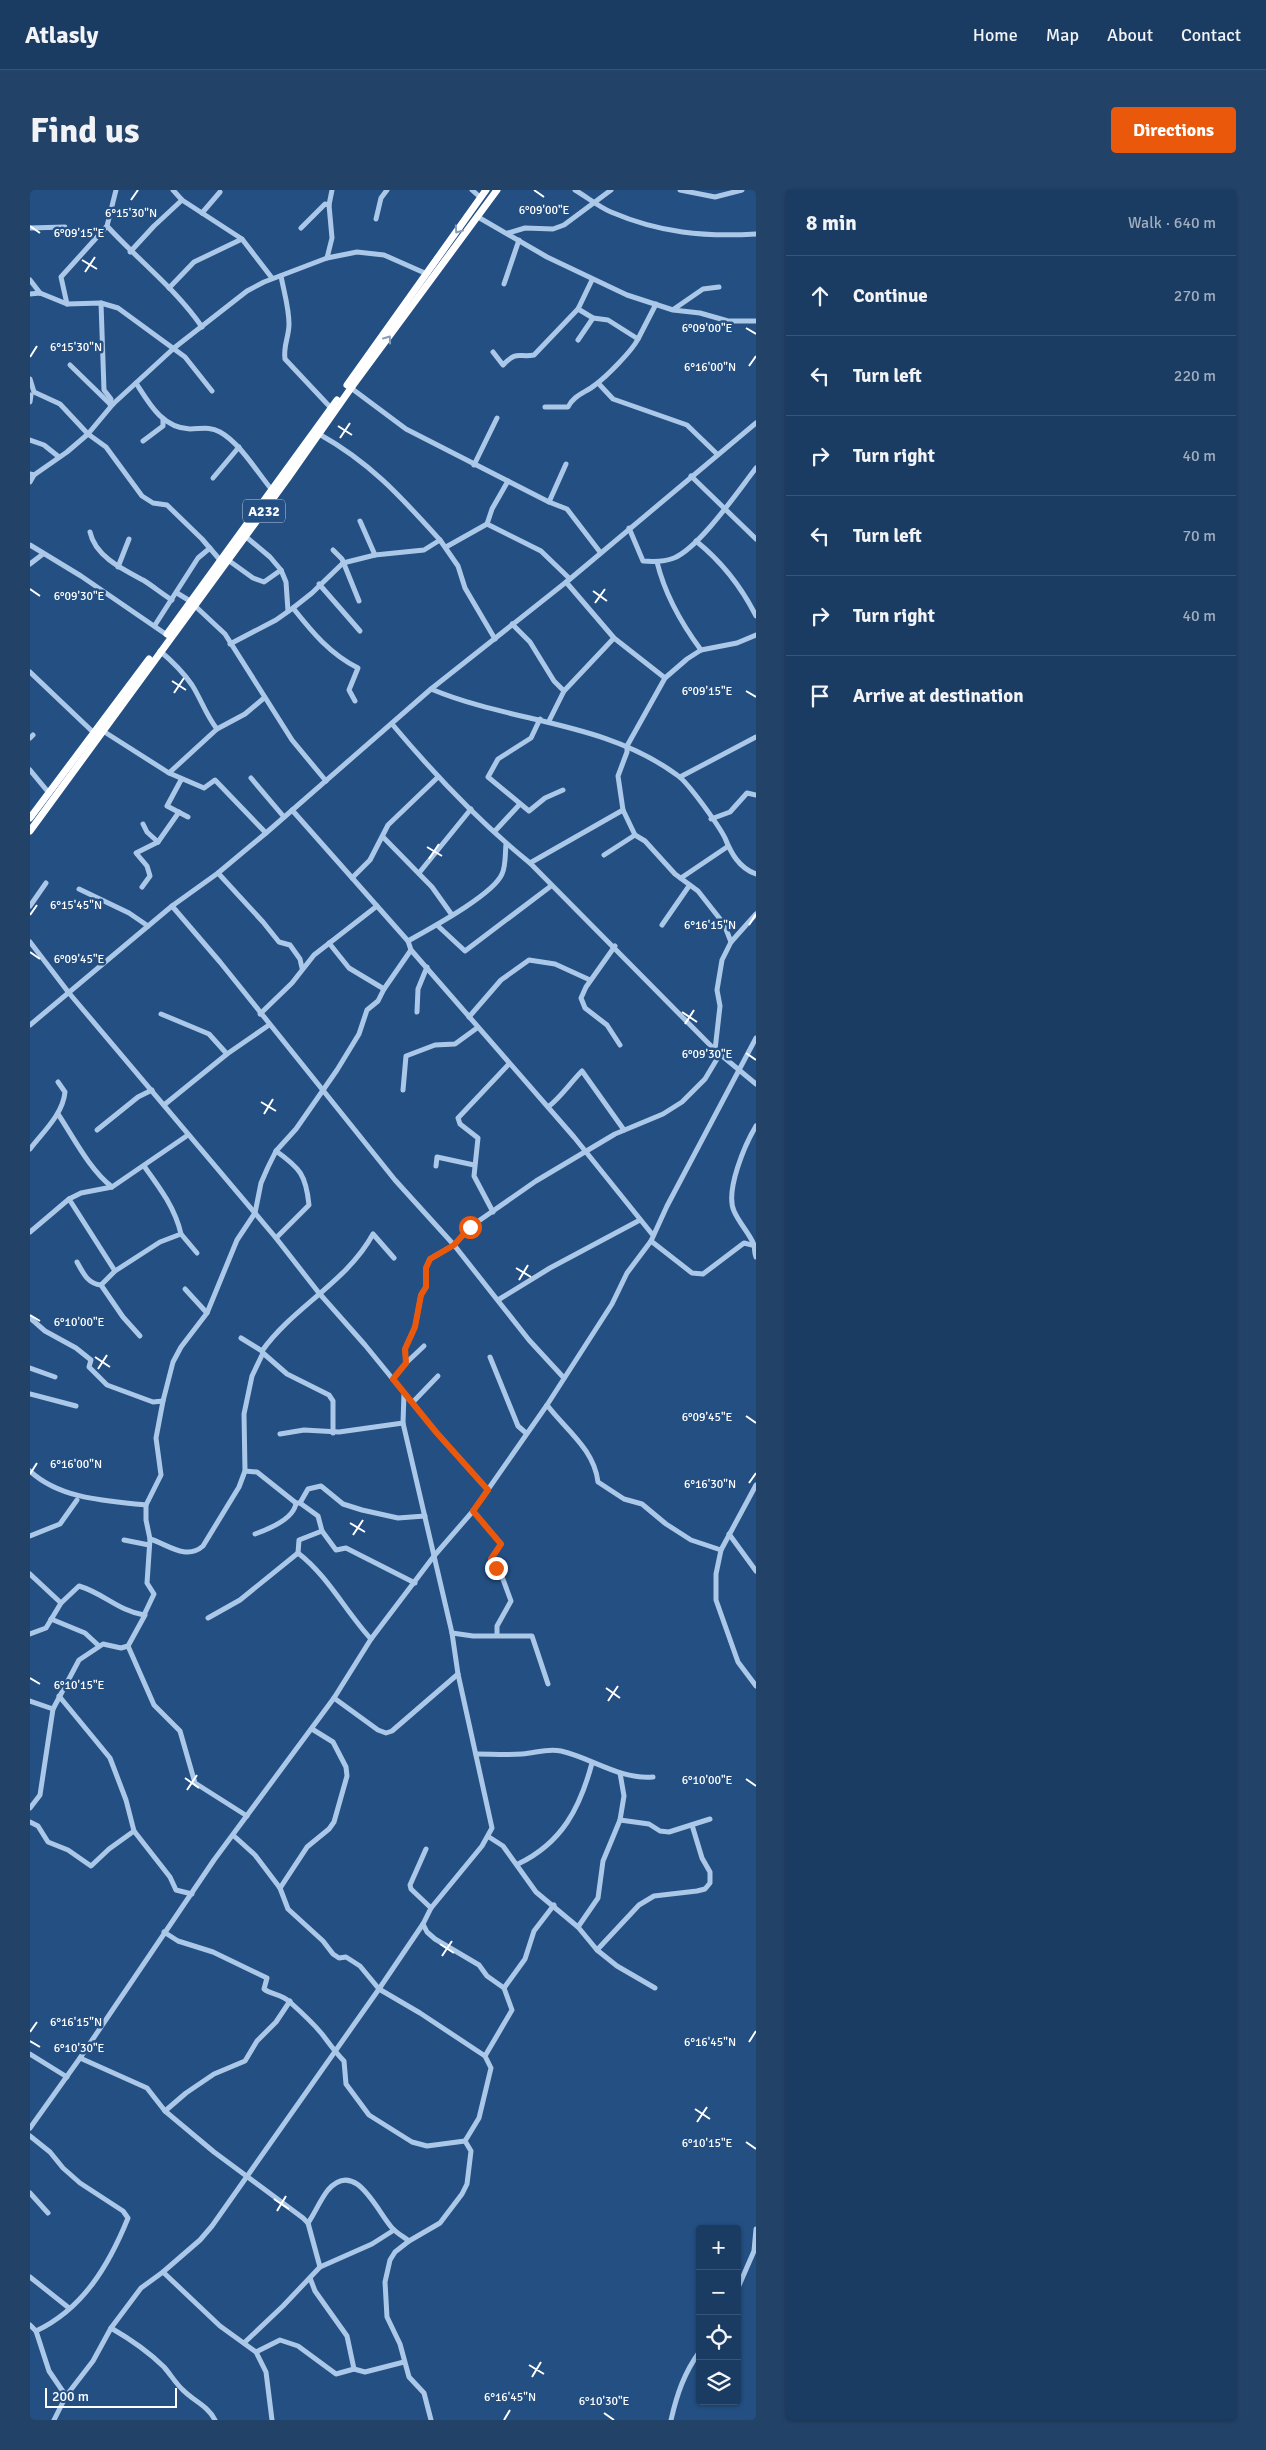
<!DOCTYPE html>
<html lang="en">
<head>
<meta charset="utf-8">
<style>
  :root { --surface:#1a3b62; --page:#234268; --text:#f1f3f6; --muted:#9fadbe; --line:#385577; --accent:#ea580c }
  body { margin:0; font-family:Signika,sans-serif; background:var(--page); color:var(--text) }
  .controls { position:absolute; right:15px; bottom:15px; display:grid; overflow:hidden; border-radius:5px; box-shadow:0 1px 4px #0004 }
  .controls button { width:45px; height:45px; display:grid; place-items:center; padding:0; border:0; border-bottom:1px solid var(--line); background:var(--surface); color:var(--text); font:25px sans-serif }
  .scale { position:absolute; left:15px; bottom:12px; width:132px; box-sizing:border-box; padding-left:5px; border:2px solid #fff; border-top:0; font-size:14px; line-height:18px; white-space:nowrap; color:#fff; -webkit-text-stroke:4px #234f82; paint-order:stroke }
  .stop { position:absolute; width:15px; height:15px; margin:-11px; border:4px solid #ea580c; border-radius:50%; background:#fff }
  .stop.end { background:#ea580c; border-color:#fff; box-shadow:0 1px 5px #0008 }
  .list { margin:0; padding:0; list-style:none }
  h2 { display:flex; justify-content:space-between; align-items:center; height:65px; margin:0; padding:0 20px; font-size:21px }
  h2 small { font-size:16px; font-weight:400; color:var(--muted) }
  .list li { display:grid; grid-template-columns:32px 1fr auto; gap:15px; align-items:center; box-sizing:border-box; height:80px; padding:0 20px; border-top:1px solid var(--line) }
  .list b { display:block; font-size:19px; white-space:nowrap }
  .list em { font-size:16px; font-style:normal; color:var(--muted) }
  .icon { flex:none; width:28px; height:28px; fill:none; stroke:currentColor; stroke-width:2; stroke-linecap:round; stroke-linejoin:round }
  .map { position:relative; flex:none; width:726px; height:2230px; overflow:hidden; border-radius:5px }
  header { display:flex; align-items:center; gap:30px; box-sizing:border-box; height:70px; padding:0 25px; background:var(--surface); border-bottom:1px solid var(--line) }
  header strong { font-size:24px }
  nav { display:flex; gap:28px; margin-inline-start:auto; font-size:18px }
  .intro { display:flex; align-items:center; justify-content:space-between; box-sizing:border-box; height:120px; padding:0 30px }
  h1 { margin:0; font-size:35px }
  .button { padding:12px 22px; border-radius:5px; background:var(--accent); color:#fff; font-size:18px; font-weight:700 }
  main { display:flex; gap:30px; padding:0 30px }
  aside { flex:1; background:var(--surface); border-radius:5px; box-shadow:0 1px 4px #0004 }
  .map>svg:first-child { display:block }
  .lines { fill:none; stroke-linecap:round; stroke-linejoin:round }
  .minor { stroke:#abc8e8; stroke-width:5 }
  .highway { stroke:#fff; stroke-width:7 }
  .oneway { stroke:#869eba }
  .route { stroke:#ea580c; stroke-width:6 }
  .ticks { fill:none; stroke:#fff; stroke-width:2 }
  .labels { text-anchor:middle; stroke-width:5; stroke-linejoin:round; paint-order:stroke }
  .shield { fill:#234f82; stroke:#bdcada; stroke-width:1 }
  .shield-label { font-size:14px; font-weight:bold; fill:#fff }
  .ticks-label { font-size:12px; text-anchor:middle; fill:#fff; stroke:#234f82; stroke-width:5; stroke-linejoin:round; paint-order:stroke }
</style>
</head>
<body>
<header>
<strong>Atlasly</strong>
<nav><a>Home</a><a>Map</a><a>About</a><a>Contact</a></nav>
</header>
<div class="intro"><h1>Find us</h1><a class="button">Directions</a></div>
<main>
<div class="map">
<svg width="726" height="2230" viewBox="0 0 726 2230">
  <rect width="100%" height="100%" fill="#234f82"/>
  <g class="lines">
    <g class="minor">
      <polyline points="143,0 152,10 212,49 242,88"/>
      <polyline points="442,0 451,8"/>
      <path d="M 545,0 C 557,7 569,17 581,22 C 630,43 674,47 726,44"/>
      <polyline points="650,0 685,7 712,0"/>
      <polyline points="299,15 302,0"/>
      <polyline points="172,23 190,2"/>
      <polyline points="448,27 517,67 597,105 643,120 670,123 698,131 726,131"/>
      <polyline points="346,29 351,8 357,0"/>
      <path d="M 77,36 C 108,70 146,99 172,137"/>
      <polyline points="0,38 35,37"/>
      <polyline points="271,38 295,14 299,15 302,48 297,68"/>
      <polyline points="478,43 495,38 523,39 534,35 581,0"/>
      <polyline points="100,62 124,36 152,10"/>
      <path d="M 251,86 C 254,102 259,118 259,134 C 259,147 253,156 255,169 L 301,218"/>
      <polyline points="0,90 10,103"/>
      <polyline points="474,94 489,50"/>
      <polyline points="139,98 164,72 212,49"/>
      <polyline points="0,104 10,103 37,114 71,113 88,118 155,167 182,201"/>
      <polyline points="71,113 74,200 81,209 80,214 83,214"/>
      <polyline points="37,114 31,87 77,36 86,0"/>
      <polyline points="548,119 563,128 578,130 608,149 626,114"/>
      <polyline points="644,119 673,99 689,97"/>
      <polyline points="548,150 563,128"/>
      <path d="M 463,162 L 473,175 C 487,160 489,168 504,165 L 548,119 L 562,90"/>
      <polyline points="40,175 80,214"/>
      <polyline points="0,189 4,202 30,214 58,244 76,257 112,306 123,313 137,315 172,349 190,370"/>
      <path d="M 106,193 C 119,213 132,238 160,239 C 171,239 179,236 190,242 C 210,253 227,282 242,300"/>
      <polyline points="568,193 583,209 657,235 687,264"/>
      <polyline points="321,198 376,239 519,312 537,319 570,362"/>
      <polyline points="0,212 1,205"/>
      <path d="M 515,217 L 538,217 C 544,205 555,203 565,195 C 576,187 602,161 608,149"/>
      <polyline points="0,250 14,255 29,267"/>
      <polyline points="113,251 133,236 133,229"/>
      <polyline points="444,275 467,228"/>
      <polyline points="0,284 4,285 37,262 58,244 83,214 144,158 217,101 234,92 297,68 327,62 354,65 397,84"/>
      <polyline points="661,286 726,349"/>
      <polyline points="183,288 209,257"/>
      <polyline points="0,292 4,285"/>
      <polyline points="519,312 536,274"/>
      <polyline points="330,331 345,365"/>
      <polyline points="457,334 511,361 540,389"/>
      <path d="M 599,338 L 613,371 C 624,372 634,372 644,368 C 670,357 708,301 726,278"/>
      <path d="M 60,342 C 65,366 92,379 113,390 C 123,396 132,404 142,410"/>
      <polyline points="410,350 428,376 435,398 465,449"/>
      <path d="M 666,351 C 692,372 711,396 726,426"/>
      <polyline points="0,355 51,386 137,445"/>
      <polyline points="416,357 457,334 462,319 478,291"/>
      <polyline points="303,360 312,369 329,411"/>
      <polyline points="198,370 223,388 234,392 251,380 240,367 215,346"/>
      <path d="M 627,372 C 635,405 651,433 671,460"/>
      <polyline points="0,374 13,364"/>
      <polyline points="88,377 99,349"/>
      <polyline points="251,380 256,392 258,421"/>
      <polyline points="536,392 584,448 635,488"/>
      <polyline points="289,394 330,441"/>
      <polyline points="147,403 160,411"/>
      <polyline points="164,415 195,444 262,550 296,591"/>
      <path d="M 263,418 C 282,442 300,464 328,478 L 319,500 L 325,511"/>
      <polyline points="482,434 500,452 524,491 534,501"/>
      <polyline points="125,435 168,368 180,358"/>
      <path d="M 200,454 L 246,430 L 263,418 L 282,403 L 313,373 L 345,365 L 394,360 L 410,350 C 371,307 341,273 289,244"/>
      <path d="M 130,461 C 142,471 153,482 162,495 C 171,509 176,525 187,539 L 215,524 L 234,508"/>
      <polyline points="0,482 64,543"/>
      <path d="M 401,499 C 482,533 574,531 647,585 C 658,592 689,636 695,648 C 701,663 709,678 726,684"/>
      <polyline points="510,529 501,548 468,569 458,587 499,621 515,608 533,600"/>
      <polyline points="519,531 534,501 584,448"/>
      <path d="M 362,534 C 404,584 449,632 500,673 L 685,860 L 726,894"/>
      <polyline points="73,541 139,583 187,539"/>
      <polyline points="0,548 3,545"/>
      <polyline points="0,580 19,603"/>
      <polyline points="139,583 174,598 185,590 236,643"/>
      <polyline points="650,587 726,547"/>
      <polyline points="221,588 254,627"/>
      <polyline points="151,590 137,616 158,627"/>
      <polyline points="262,620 378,751 381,760 544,947 622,1044"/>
      <polyline points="681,629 700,622 717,603 726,605"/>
      <polyline points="113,634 117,642 128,652"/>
      <polyline points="465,641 490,614"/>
      <polyline points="353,647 402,697 422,725"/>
      <polyline points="574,665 605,645"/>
      <polyline points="500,673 593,620"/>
      <polyline points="188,683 233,732 249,752 260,755 270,769 272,778"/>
      <polyline points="389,683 441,619"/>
      <polyline points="322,688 340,670 358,635 407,588"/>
      <polyline points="651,688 697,657"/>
      <polyline points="112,697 120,686 117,676 106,663 128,652 149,622"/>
      <polyline points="49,699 99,723 118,736"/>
      <polyline points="0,716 16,693"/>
      <polyline points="142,716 190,772 365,990 424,1055 499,1150 534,1188"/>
      <polyline points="407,735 435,761 521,696"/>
      <polyline points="632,735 659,696"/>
      <path d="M 378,751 C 399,739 463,705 472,684 C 476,676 475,663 476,654"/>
      <polyline points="0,752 39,803 246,1048 289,1103 335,1155 406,1242 457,1299"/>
      <polyline points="701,752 694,734 668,701 645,684 615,651 605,645 593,620 588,586 597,562 597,556 635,488 657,469 671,460 707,453 726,445"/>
      <polyline points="299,753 319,778 354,799"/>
      <polyline points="585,756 556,797 551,808 555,818 577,835 590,855"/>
      <polyline points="387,822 388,799 397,777"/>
      <polyline points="131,824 179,844 197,864"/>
      <polyline points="230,824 262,793 284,765 347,716"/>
      <polyline points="439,827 471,790 499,770 525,774 560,790"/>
      <polyline points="0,835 142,716 188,683 236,643 401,499 540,389 726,233"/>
      <polyline points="685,860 690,816 687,800 692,770 701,752 726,724"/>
      <polyline points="373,900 376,866 405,855 425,854 447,838"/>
      <polyline points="134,915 197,864 239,835"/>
      <path d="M 518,917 C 531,907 540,893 552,881 L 594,940"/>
      <path d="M 28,924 C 44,948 59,979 82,997"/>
      <path d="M 726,936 C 715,954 695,1001 704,1021 C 709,1033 720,1044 724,1055 C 725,1060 724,1062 726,1067"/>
      <polyline points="67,940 108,907 122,900"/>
      <path d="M 0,959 C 13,942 33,924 35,902 L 28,892"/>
      <polyline points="406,976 407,967 444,975"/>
      <polyline points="463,1022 444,986 448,948 430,934 428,928 479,874"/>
      <polyline points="0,1042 39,1009"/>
      <polyline points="151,1044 167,1063"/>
      <path d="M 246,1048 L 279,1015 C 276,985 270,978 246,961"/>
      <polyline points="621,1051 662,1083 673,1084 714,1053 726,1056"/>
      <path d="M 364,1068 L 343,1044 C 317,1092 263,1117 232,1161 L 233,1163 L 222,1186 L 214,1224 L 215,1281 L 209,1297 L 173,1356 C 156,1371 137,1354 120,1349 L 116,1330 L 116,1315 L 131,1285 L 126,1248 L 133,1211 L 143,1172 L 151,1157 L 177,1123 L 207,1050 L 225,1023 L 231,993 L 238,977 L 246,961 L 266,939 L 307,880 L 329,844 L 337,820 L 348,811 L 354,799 L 381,760"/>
      <path d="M 47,1072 C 53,1083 58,1094 71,1095 L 85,1081 L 39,1009 L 51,1003 L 82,997 L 158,945"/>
      <path d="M 85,1081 L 130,1052 L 151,1044 C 145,1018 130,998 114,976"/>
      <polyline points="71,1095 93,1127 110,1146"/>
      <polyline points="155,1099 177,1123"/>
      <polyline points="468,1110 520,1078 610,1030"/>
      <polyline points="0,1128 15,1141 46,1158 61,1170 59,1177 77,1195 123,1212 133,1211"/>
      <polyline points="211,1148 232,1161"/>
      <polyline points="233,1163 257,1184 299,1205 303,1211 303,1243"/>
      <polyline points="460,1167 488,1236 496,1243"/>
      <polyline points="376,1173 375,1159 385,1137 391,1105 396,1097 396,1078 400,1069 424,1055 440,1037 506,991 585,944 633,924 652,912 675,889 690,864"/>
      <polyline points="0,1178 25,1187"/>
      <polyline points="363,1189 376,1173 394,1156"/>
      <polyline points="0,1204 46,1216"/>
      <polyline points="383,1212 408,1186"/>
      <path d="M 517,1215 C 536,1240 564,1259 568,1292 L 594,1309 L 612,1314 L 636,1334 L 661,1350 L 691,1360"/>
      <polyline points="250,1244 274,1240 309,1242 373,1233"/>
      <path d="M 0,1281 C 30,1309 77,1311 116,1315"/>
      <polyline points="215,1281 227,1282 266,1313 270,1313 278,1299 291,1296 313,1314 332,1320 368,1328 395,1326"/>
      <polyline points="726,1295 691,1360 686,1384 686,1410 708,1472 726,1496"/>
      <polyline points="443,1321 471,1354 461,1369 471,1384 481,1411 467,1436 467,1445"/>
      <polyline points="292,1341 306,1360 316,1358 385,1393"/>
      <path d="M 225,1344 C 239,1339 264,1329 266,1313"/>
      <polyline points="699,1344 726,1381"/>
      <polyline points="0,1346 30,1334 47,1310"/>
      <polyline points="94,1350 119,1355"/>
      <polyline points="268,1363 269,1350 292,1341 288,1326 270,1313"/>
      <path d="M 0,1384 L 31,1413 L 49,1396 C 73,1403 89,1421 114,1425 L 124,1404 L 117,1393 L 120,1349"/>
      <path d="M 178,1428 L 210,1410 L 268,1363 C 298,1386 316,1422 341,1449"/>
      <polyline points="21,1429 55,1443 69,1456"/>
      <polyline points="422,1443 443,1446 502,1446 518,1494"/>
      <polyline points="0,1444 16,1438 31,1413"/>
      <polyline points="98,1456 124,1515 150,1541 165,1593 217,1626"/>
      <polyline points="29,1506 80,1568 96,1610 104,1641 140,1687 146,1700 162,1704"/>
      <polyline points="304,1508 348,1540 356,1543 362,1541 428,1484"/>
      <polyline points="0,1511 23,1519"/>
      <path d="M 446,1564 C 461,1564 477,1565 492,1564 C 506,1563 517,1558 531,1561 C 562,1568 590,1590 623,1587"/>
      <polyline points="0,1618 10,1605 23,1519 49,1470 73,1454 91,1458 98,1456 115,1425"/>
      <polyline points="590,1630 619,1634 630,1641 639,1642 680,1629"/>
      <polyline points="0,1632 8,1636 18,1652 38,1660 61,1676 79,1659 104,1641"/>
      <polyline points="204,1646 225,1665 250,1698 258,1719 293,1751 303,1764 309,1768 316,1767 330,1776 349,1799 390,1823 455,1866"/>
      <polyline points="459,1647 473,1656 506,1702 548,1737 567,1760 587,1776 625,1798"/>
      <polyline points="396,1659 380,1695 381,1699 401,1718"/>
      <path d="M 488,1674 C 532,1653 550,1618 562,1573"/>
      <polyline points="250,1698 277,1657 299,1639 304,1632 317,1586 316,1577 303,1552 282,1539"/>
      <polyline points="393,1734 397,1742 405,1749 449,1775 457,1786 474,1798"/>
      <polyline points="548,1737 568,1708 573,1671 590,1630 594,1606 590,1583"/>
      <path d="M 134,1742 L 148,1751 L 183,1762 L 237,1788 L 234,1799 C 241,1805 251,1803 261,1813 C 271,1822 283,1833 292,1844 C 299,1853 305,1862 314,1871 L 316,1894 L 339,1925 L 382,1952 L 397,1956 L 435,1951"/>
      <polyline points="567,1760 609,1715 624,1706 667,1701 675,1699 680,1693 680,1682 672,1668 662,1635"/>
      <polyline points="0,1864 37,1887"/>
      <polyline points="50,1868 117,1898 135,1921 184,1962 273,2028 278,2033 290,2077"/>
      <polyline points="135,1921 156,1903 184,1884 215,1871 227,1851 246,1832 260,1811"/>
      <polyline points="0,1938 50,1868 184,1670 304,1508 341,1449 404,1366 443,1321 517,1215 582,1114 597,1083 621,1051 637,1016 726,848"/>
      <path d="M 0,1946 L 20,1962 L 33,1978 L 50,1993 L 93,2021 L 98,2028 C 79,2075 53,2119 6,2141"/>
      <polyline points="0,2003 18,2023"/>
      <path d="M 278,2033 C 285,2023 290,2010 298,2000 C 326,1968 347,2022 363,2039 C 368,2044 374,2047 379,2051"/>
      <polyline points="133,2082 190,2136 226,2162 236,2182 242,2230"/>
      <polyline points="0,2087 39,2118"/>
      <polyline points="280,2088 285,2101 317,2146 324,2179 335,2182 374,2172"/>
      <polyline points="707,2100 724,2061 726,2039"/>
      <polyline points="0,2135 6,2141 19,2181 36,2206"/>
      <path d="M 81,2138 C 100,2149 118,2161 134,2177 C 141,2185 146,2194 154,2201 C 164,2211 178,2216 185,2230"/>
      <polyline points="214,2153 253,2116 290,2077 342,2054 364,2040"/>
      <polyline points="226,2162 250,2150 268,2156 306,2184 324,2179"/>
      <polyline points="24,2230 36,2206 63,2171 81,2138 111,2098 133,2082 170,2050 182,2036 349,1799 393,1734 401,1718 452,1656 462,1638 428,1484 422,1443 373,1233 374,1203"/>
      <polyline points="401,2230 394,2203 379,2187 370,2154 357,2127 355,2092 360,2070 365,2062 379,2051 410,2033 432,2004 437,1994 441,1961 435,1951 449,1928 461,1878 455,1866 482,1820 474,1798 495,1769 504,1741 524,1715"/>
      <path d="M 641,2230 C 647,2204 654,2183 670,2161"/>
    </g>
    <g class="highway">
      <polyline points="317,195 456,0"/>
      <polyline points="137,444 307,210"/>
      <polyline points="0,628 119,469"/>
      <polyline points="0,641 258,288 321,198 467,0"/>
    </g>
  </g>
  <defs><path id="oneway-chevron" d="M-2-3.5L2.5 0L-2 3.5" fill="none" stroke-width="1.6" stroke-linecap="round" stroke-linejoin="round" transform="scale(1.25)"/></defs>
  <g class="oneway">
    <use href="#oneway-chevron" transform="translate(428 40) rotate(125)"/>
    <use href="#oneway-chevron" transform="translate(358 149) rotate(-54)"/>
  </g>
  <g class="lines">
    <polyline class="route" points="440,1037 424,1055 400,1069 396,1078 396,1097 391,1105 385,1137 375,1159 376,1173 363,1189 406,1242 458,1300 443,1321 471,1354 461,1369 466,1378"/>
  </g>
  <path class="ticks" d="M 504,0 L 514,7M 101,10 L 108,0M 0,36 L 10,43M 52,70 L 67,79M 55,82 L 65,67M 716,138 L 726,144M 0,167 L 7,156M 719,176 L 726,166M 308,236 L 322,245M 310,248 L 320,233M 0,399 L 10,406M 563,401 L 577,411M 565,413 L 575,399M 142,491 L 156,500M 716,501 L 726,507M 144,503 L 154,488M 397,657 L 412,666M 399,669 L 409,654M 0,725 L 7,715M 719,735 L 726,724M 0,762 L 10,769M 652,822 L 667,832M 655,834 L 664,820M 716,863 L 726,870M 231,912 L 246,921M 234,924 L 243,909M 486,1078 L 501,1087M 489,1090 L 498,1075M 0,1125 L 10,1131M 65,1167 L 80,1177M 68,1179 L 77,1165M 716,1226 L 726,1233M 0,1284 L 7,1273M 719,1293 L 726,1283M 320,1333 L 335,1342M 323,1345 L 333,1330M 0,1488 L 10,1494M 576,1498 L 590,1508M 578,1511 L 588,1496M 155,1588 L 169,1598M 716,1589 L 726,1596M 157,1600 L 167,1585M 410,1754 L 424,1763M 412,1766 L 422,1751M 0,1842 L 7,1832M 0,1851 L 10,1857M 719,1852 L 726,1841M 665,1919 L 680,1929M 667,1932 L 677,1917M 716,1952 L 726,1959M 244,2009 L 259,2019M 247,2021 L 256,2006M 499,2175 L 514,2184M 502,2187 L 511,2172M 574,2223 L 584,2230M 474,2230 L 480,2220"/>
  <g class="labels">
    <rect class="shield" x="213" y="309.5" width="42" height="23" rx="4"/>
    <g class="shield-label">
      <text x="234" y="326">A232</text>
    </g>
  </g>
  <g class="ticks-label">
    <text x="514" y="24">6°09'00"E</text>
    <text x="101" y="27">6°15'30"N</text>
    <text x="49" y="47">6°09'15"E</text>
    <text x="677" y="142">6°09'00"E</text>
    <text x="46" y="161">6°15'30"N</text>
    <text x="680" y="181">6°16'00"N</text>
    <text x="49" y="410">6°09'30"E</text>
    <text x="677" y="505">6°09'15"E</text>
    <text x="46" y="719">6°15'45"N</text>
    <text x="680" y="739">6°16'15"N</text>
    <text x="49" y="773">6°09'45"E</text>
    <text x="677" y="868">6°09'30"E</text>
    <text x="49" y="1136">6°10'00"E</text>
    <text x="677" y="1231">6°09'45"E</text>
    <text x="46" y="1278">6°16'00"N</text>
    <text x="680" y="1298">6°16'30"N</text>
    <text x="49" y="1499">6°10'15"E</text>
    <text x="677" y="1594">6°10'00"E</text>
    <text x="46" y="1836">6°16'15"N</text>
    <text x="680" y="1856">6°16'45"N</text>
    <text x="49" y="1862">6°10'30"E</text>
    <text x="677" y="1957">6°10'15"E</text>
    <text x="480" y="2211">6°16'45"N</text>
    <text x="574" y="2215">6°10'30"E</text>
  </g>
</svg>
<div class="controls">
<button>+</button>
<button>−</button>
<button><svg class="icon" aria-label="locate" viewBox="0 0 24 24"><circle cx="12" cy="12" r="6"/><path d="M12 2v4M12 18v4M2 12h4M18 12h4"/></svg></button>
<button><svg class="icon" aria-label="layers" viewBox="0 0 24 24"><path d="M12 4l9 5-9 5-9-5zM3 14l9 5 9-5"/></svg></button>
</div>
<div class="scale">200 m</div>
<div class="stop" style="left:440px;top:1037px"></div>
<div class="stop end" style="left:466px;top:1378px"></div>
</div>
<aside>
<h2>8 min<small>Walk · 640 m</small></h2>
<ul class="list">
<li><svg class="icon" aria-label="ahead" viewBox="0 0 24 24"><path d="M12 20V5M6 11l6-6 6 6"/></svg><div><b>Continue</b></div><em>270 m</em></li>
<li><svg class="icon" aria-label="left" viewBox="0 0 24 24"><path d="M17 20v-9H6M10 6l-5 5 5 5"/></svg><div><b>Turn left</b></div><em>220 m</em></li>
<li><svg class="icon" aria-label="right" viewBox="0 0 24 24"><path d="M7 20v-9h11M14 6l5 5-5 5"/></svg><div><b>Turn right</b></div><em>40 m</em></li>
<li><svg class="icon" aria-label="left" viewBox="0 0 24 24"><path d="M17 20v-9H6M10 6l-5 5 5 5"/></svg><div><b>Turn left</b></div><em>70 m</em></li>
<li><svg class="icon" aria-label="right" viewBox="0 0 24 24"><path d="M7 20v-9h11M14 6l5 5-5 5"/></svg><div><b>Turn right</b></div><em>40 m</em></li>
<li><svg class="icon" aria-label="arrive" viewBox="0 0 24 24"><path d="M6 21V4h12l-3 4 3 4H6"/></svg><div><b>Arrive at destination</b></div></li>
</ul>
</aside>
</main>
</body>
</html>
